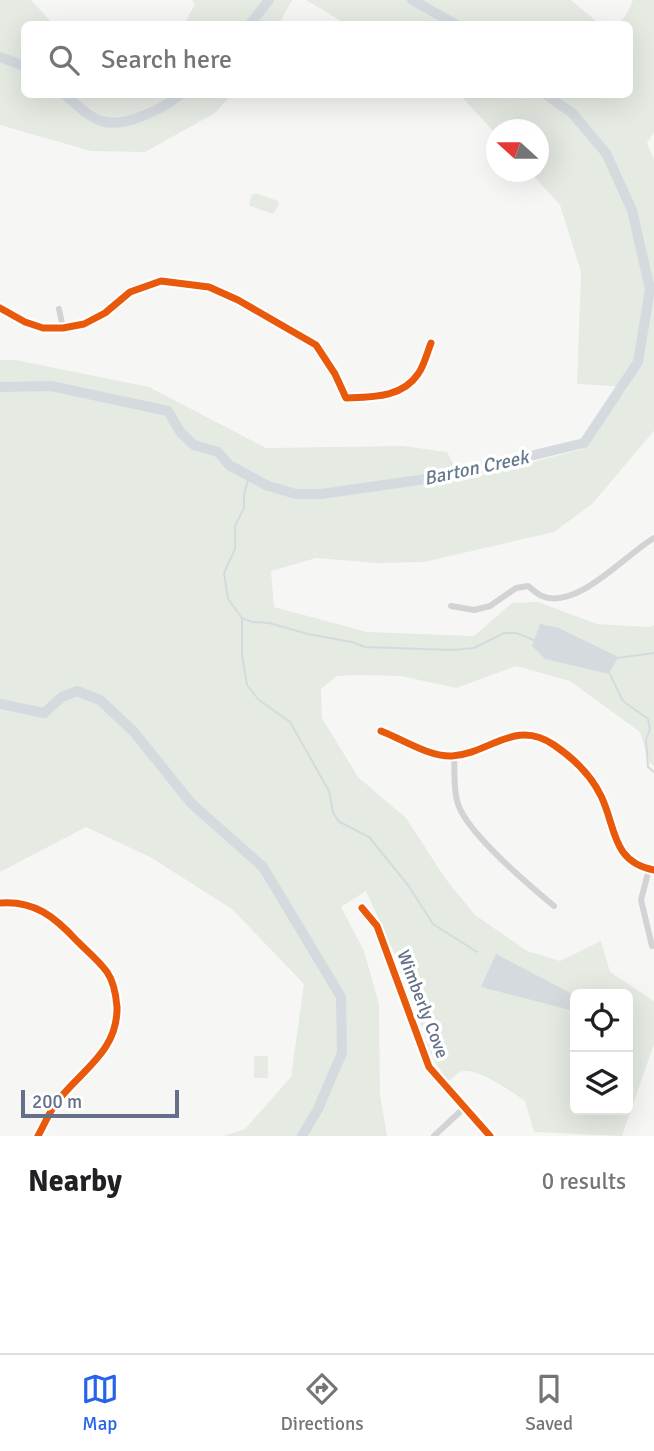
<!DOCTYPE html>
<html lang="en">
<head>
<meta charset="utf-8">
<style>
  :root { --surface:#fff; --page:#f6f6f6; --text:#202124; --muted:#757577; --line:#e0e0e0; --accent:#2563eb }
  body { margin:0; font-family:Signika,sans-serif; background:var(--page); color:var(--text) }
  .controls { position:absolute; right:21px; bottom:21px; display:grid; overflow:hidden; border-radius:10px; box-shadow:0 7px 28px #0002 }
  .controls button { width:63px; height:63px; display:grid; place-items:center; padding:0; border:0; border-bottom:2px solid var(--line); background:var(--surface); color:var(--text); font:35px sans-serif }
  .compass { position:absolute; left:486px; top:119px; width:63px; height:63px; border-radius:50%; background:var(--surface); box-shadow:0 7px 28px #0002; rotate:291deg }
  .scale { position:absolute; left:21px; bottom:18px; width:158px; box-sizing:border-box; padding-left:7px; border:4px solid #647089; border-top:0; font-size:19px; line-height:24px; white-space:nowrap; color:#647089; -webkit-text-stroke:5px #fff; paint-order:stroke }
  .list { margin:0; padding:0; list-style:none }
  h2 { display:flex; justify-content:space-between; align-items:center; height:91px; margin:0; padding:0 28px; font-size:30px }
  h2 small { font-size:23px; font-weight:400; color:var(--muted) }
  .icon { flex:none; width:38px; height:38px; fill:none; stroke:currentColor; stroke-width:2; stroke-linecap:round; stroke-linejoin:round }
  .map { position:relative; flex:none; width:654px; height:1136px; overflow:hidden }
  .search { position:absolute; background:var(--surface); box-shadow:0 7px 28px #0002; left:21px; right:21px; top:21px; height:77px; display:flex; align-items:center; gap:18px; box-sizing:border-box; padding:0 24px; border-radius:10px; color:var(--muted); font-size:26px }
  .sheet { height:217px; background:var(--surface) }
  nav { display:flex; justify-content:space-around; align-items:center; box-sizing:border-box; height:98px; border-top:2px solid var(--line); background:var(--surface); font-size:19px; color:var(--muted) }
  nav a { display:grid; justify-items:center; gap:4px }
  nav .on { color:var(--accent) }
  .map>svg:first-child { display:block }
  .green { fill:#e5eae3; fill-rule:evenodd }
  .water { fill:#d5dadf }
  .lines { fill:none; stroke-linecap:round; stroke-linejoin:round }
  .stream { stroke:#d5dadf; stroke-width:2 }
  .river { stroke:#d5dadf; stroke-width:10 }
  .minor { stroke:#d2d3d4; stroke-width:6 }
  .cycleway-casing { stroke:#fff; stroke-width:11 }
  .cycleway { stroke:#e8590c; stroke-width:7 }
  .labels { text-anchor:middle; stroke-width:7; stroke-linejoin:round; paint-order:stroke }
  .street-label { font-size:18px; fill:#647089; stroke:#fff }
  .water-label { font-size:19px; font-style:italic; fill:#64798b; stroke:#fff }
</style>
</head>
<body>
<div class="map">
<svg width="654" height="1136" viewBox="0 0 654 1136">
  <rect width="100%" height="100%" fill="#f6f7f5"/>
  <g class="green">
    <polygon points="0,0 31,0 53,24 24,24 24,94 231,95 215,113 145,152 91,151 0,125"/>
    <polygon points="192,0 292,0 279,24 184,24 195,4"/>
    <polygon points="306,0 571,0 600,24 346,24"/>
    <path d="M 633,0 L 654,0 L 654,132 L 647,143 L 654,159 L 654,431 L 592,504 L 554,532 L 424,562 L 378,563 L 316,558 L 271,571 L 274,607 L 367,632 L 474,636 L 512,603 L 538,602 L 597,624 L 649,627 L 654,625 L 654,766 L 649,762 L 640,732 L 570,681 L 516,666 L 456,688 L 401,676 L 357,675 L 337,676 L 321,689 L 322,718 L 358,777 L 406,818 L 445,878 L 475,915 L 527,951 L 560,961 L 601,941 L 610,972 L 654,1001 L 654,1044 L 622,1136 L 534,1132 L 525,1101 C 512,1092 480,1069 464,1071 C 457,1072 454,1077 449,1081 C 425,1056 423,1022 410,991 C 397,957 381,924 366,891 L 341,907 L 364,951 L 379,1004 L 380,1094 L 387,1136 L 223,1136 L 245,1129 L 291,1077 L 304,984 L 233,910 L 152,858 L 86,827 L 0,872 L 0,360 L 16,360 L 149,387 L 266,448 L 403,446 L 447,452 L 455,467 L 467,479 L 583,449 L 628,387 L 577,384 L 581,272 L 560,205 L 530,172 L 538,172 L 538,130 L 496,130 L 496,134 L 460,95 L 630,94 L 630,24 L 617,24 L 626,15 ZM 575,994 L 628,994 L 628,1110 L 575,1110 Z"/>
    <polygon points="256,193 278,201 279,205 273,214 250,206 249,203 252,195"/>
    <rect x="254" y="1056" width="14" height="22"/>
  </g>
  <g class="water">
    <polygon points="540,624 559,628 618,657 609,674 545,659 532,646"/>
    <polygon points="496,954 574,995 570,1010 481,987"/>
  </g>
  <g class="lines">
    <g class="stream">
      <polyline points="249,476 244,495 244,508 235,526 235,549 224,573 228,599 242,618 242,655 247,685 259,700 290,722 329,791 333,812 338,821 369,837 408,885 433,924 477,952"/>
      <polyline points="242,618 252,622 269,623 308,634 352,642 365,647 451,650 474,648 504,633 516,633 534,640"/>
      <polyline points="617,658 654,653"/>
      <polyline points="610,674 623,701 648,719 650,729 646,740 648,767 654,772"/>
    </g>
    <g class="river">
      <polyline points="412,0 455,24"/>
      <polyline points="250,24 269,0"/>
      <polyline points="0,57 24,66"/>
      <path d="M 64,94 C 76,104 90,119 105,122 C 127,127 164,108 181,94"/>
      <polyline points="0,387 51,386 168,411 181,433 194,445 218,452 229,465 268,486 296,494 321,494 447,476 584,443 638,362 650,289 632,210 606,153 572,113 545,94"/>
      <polyline points="0,704 44,713 62,697 77,691 100,700 134,732 191,803 263,867 341,997 342,1053 318,1109 302,1136"/>
    </g>
    <g class="minor">
      <path d="M 0,308 L 25,322 L 43,328 L 63,328 L 84,324 L 105,313 L 130,292 L 161,281 L 209,287 L 238,300 L 316,345 L 335,374 L 346,398 C 372,397 402,398 418,374 C 424,366 427,353 431,343"/>
      <polyline points="59,309 63,328"/>
      <path d="M 451,606 L 474,610 L 490,606 L 516,588 L 528,586 C 532,589 537,594 542,596 C 577,611 627,553 654,538"/>
      <path d="M 381,731 C 402,739 429,757 452,756 C 489,754 515,718 554,745 C 573,758 591,775 601,796 C 616,826 611,862 654,870"/>
      <path d="M 454,756 C 455,771 453,790 458,804 C 467,833 530,886 554,906"/>
      <polyline points="649,869 641,900 652,946"/>
      <path d="M 0,903 C 34,900 55,917 77,941 C 87,951 99,961 107,972 C 114,982 116,995 117,1007 C 118,1052 80,1071 56,1103 C 49,1113 44,1125 38,1136"/>
      <polyline points="362,908 377,926 429,1067 490,1136"/>
      <polyline points="434,1136 464,1108"/>
    </g>
    <g class="cycleway-casing">
      <g id="cycleway">
        <path d="M 0,308 L 25,322 L 43,328 L 63,328 L 84,324 L 105,313 L 130,292 L 161,281 L 209,287 L 238,300 L 316,345 L 335,374 L 346,398 C 372,397 402,398 418,374 C 424,366 427,353 431,343"/>
        <path d="M 381,731 C 402,739 429,757 452,756 C 489,754 515,718 554,745 C 573,758 591,775 601,796 C 616,826 611,862 654,870"/>
        <path d="M 0,903 C 34,900 55,917 77,941 C 87,951 99,961 107,972 C 114,982 116,995 117,1007 C 118,1052 80,1071 56,1103 C 49,1113 44,1125 38,1136"/>
        <polyline points="362,908 377,926 429,1067 490,1136"/>
      </g>
    </g>
    <use href="#cycleway" class="cycleway"/>
  </g>
  <g class="labels">
    <g class="street-label">
      <text transform="translate(423 1004) rotate(69)" y="6">Wimberly Cove</text>
    </g>
    <g class="water-label">
      <text transform="translate(476 467) rotate(-12)" y="7">Barton Creek</text>
    </g>
  </g>
</svg>
<div class="controls">
<button><svg class="icon" aria-label="locate" viewBox="0 0 24 24"><circle cx="12" cy="12" r="6"/><path d="M12 2v4M12 18v4M2 12h4M18 12h4"/></svg></button>
<button><svg class="icon" aria-label="layers" viewBox="0 0 24 24"><path d="M12 4l9 5-9 5-9-5zM3 14l9 5 9-5"/></svg></button>
</div>
<svg class="compass" viewBox="-18 -18 36 36"><path d="M0-13l5 13h-10z" fill="#e53935"/><path d="M0 13l5-13h-10z" fill="#757577"/></svg>
<div class="scale">200 m</div>
<div class="search"><svg class="icon" aria-label="search" viewBox="0 0 24 24"><circle cx="10" cy="10" r="6"/><path d="M15 15l6 6"/></svg>Search here</div>
</div>
<section class="sheet">
<h2>Nearby<small>0 results</small></h2>
<ul class="list">
</ul>
</section>
<nav>
<a class="on"><svg class="icon" aria-label="map" viewBox="0 0 24 24"><path d="M3 6l6-2 6 2 6-2v14l-6 2-6-2-6 2zM9 4v14M15 6v14"/></svg>Map</a>
<a><svg class="icon" aria-label="directions" viewBox="0 0 24 24"><path d="M12 3l9 9-9 9-9-9zM9 14v-3h6M13 9l2 2-2 2"/></svg>Directions</a>
<a><svg class="icon" aria-label="saved" viewBox="0 0 24 24"><path d="M7 4h10v16l-5-4-5 4z"/></svg>Saved</a>
</nav>
</body>
</html>
